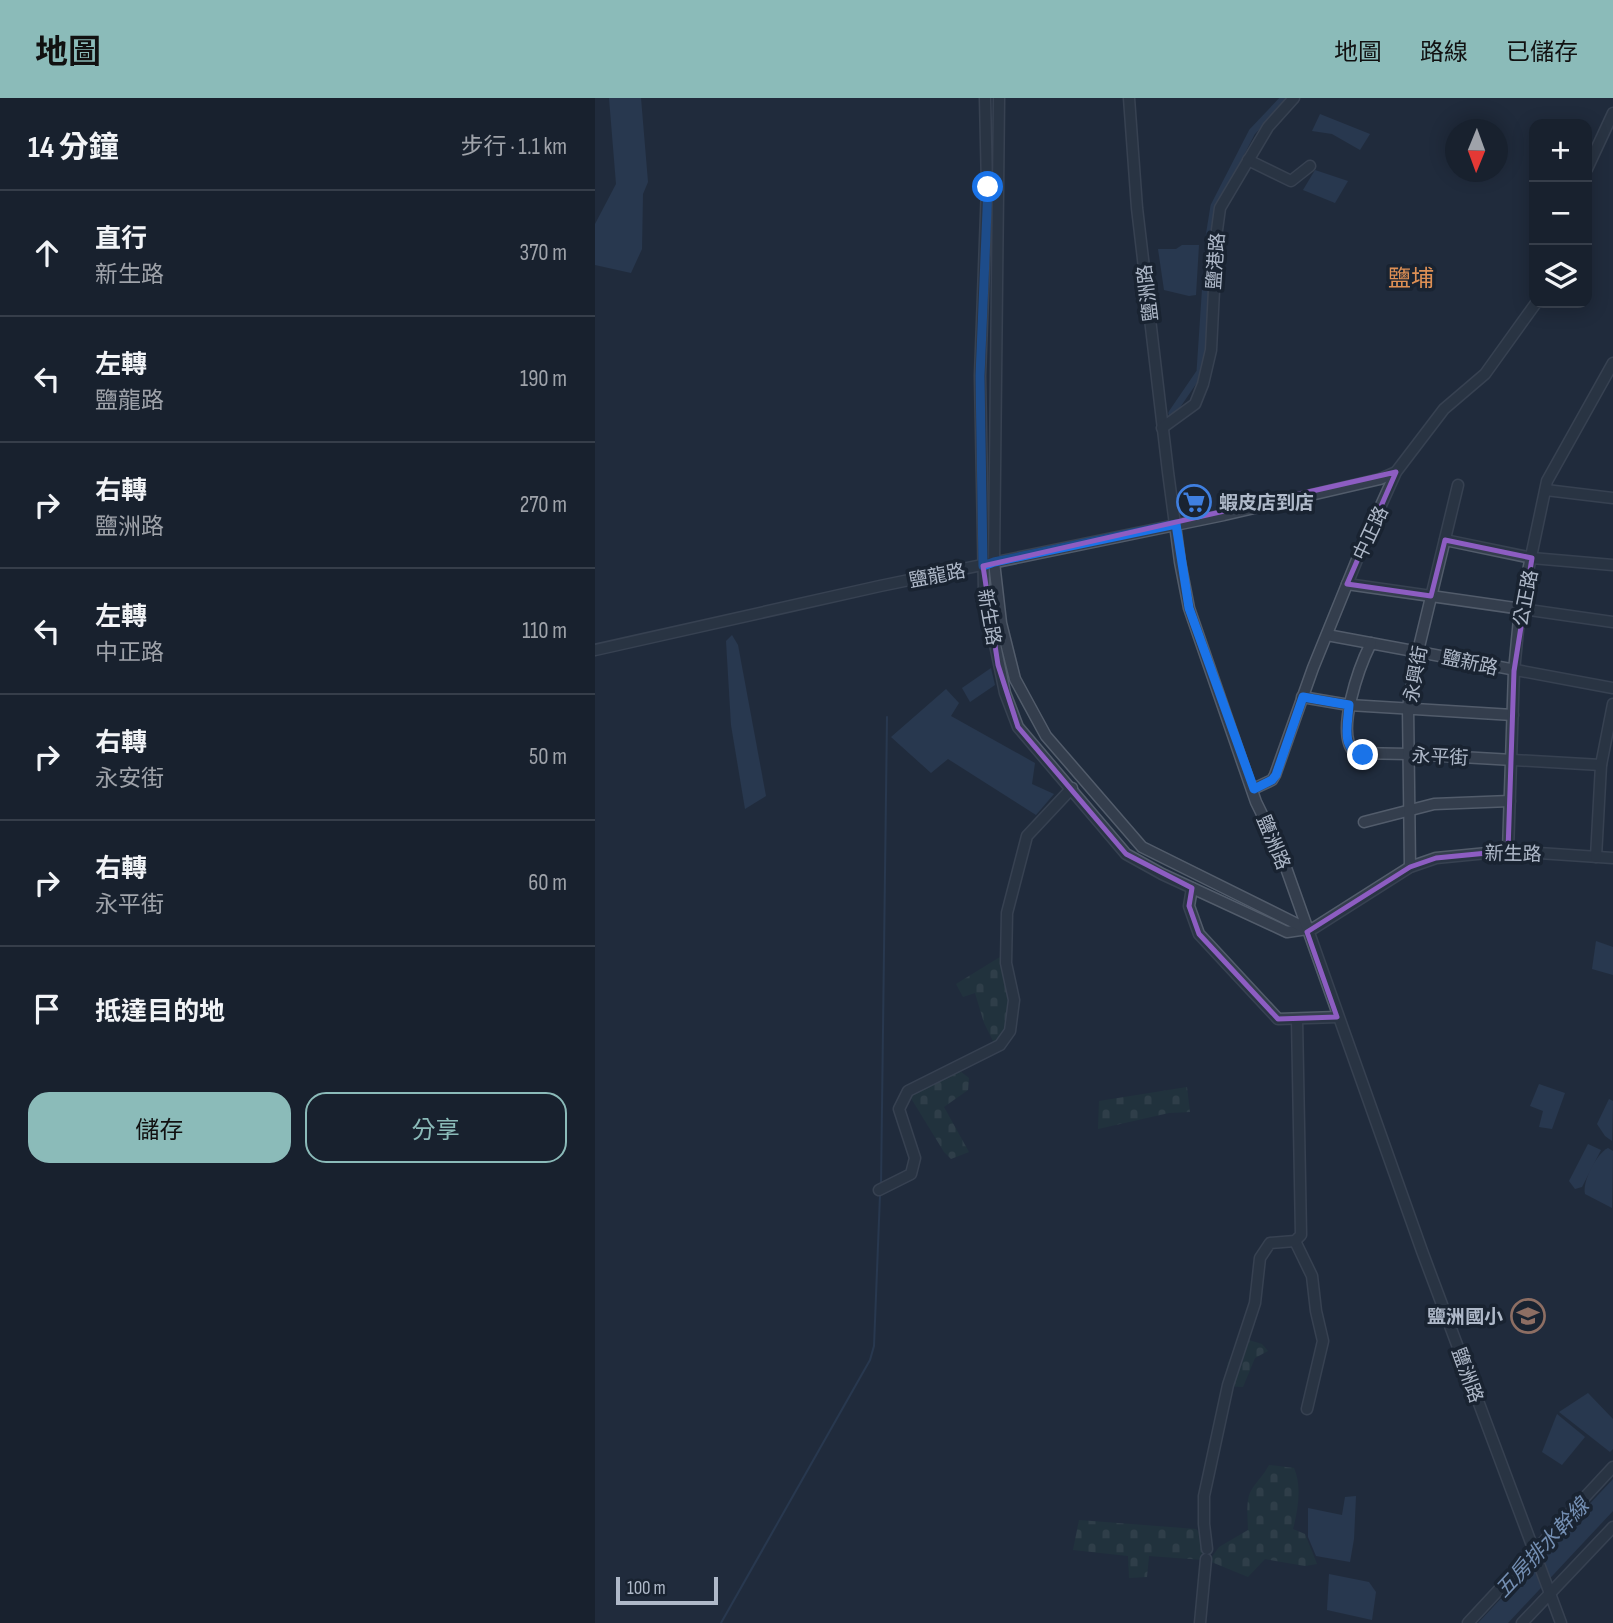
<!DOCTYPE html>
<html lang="zh-TW">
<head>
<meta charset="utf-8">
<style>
  :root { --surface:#18212e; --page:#212936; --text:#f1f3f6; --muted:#9fa3aa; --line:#363e4a; --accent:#8bbbb9 }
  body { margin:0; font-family:"Sofia Sans Condensed","Noto Sans TC",sans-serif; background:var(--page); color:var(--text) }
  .controls { position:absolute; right:21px; top:21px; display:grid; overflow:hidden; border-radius:14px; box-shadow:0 4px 18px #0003 }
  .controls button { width:63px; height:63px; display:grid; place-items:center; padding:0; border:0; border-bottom:2px solid var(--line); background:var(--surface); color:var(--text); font:35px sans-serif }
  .compass { position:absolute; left:850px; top:21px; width:63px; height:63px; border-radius:50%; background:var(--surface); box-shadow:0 4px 18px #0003; rotate:181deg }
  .scale { position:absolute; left:21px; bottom:18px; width:102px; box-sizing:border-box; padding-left:7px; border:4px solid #afb9c9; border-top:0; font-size:19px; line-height:24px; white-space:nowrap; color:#afb9c9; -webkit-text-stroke:5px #192331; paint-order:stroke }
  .stop { position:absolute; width:21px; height:21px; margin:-16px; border:5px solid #1a73e8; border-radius:50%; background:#fff }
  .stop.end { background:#1a73e8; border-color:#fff; box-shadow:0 2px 7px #0008 }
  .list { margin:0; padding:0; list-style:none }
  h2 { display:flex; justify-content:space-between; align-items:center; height:91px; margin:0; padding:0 28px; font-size:30px }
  h2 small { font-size:23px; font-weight:400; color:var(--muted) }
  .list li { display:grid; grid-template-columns:46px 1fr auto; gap:21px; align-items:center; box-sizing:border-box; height:126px; padding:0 28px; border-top:2px solid var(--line) }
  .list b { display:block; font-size:26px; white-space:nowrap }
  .list p { margin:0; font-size:23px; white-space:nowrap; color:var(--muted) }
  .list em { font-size:23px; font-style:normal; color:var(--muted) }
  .actions { display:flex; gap:14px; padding:21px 28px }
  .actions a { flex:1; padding:16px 0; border:2px solid var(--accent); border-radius:21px; text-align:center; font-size:24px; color:var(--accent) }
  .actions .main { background:var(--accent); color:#111 }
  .icon { flex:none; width:38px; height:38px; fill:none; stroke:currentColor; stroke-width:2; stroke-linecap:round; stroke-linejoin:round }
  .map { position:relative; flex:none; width:1018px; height:1525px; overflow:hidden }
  header { display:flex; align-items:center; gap:42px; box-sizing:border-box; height:98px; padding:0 35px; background:var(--accent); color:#111 }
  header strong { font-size:33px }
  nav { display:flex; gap:38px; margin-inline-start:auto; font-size:24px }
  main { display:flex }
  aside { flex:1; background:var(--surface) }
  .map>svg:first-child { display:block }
  .cemetery { fill:url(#cemetery-stones) }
  .water { fill:#324766 }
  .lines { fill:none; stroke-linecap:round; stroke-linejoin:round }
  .stream { stroke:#324766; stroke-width:2 }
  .canal { stroke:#324766; stroke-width:7 }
  .minor-casing { stroke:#525c6b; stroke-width:13 }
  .minor { stroke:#343e4d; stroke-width:10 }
  .route { stroke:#1a73e8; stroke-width:9 }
  .marked { fill:none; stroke:#8d5dc2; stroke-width:5; stroke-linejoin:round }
  .labels { text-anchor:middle; stroke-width:7; stroke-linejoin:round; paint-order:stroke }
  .street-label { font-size:19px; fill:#afb9c9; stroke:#192331 }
  .poi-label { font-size:19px; font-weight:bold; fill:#afb9c9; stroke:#192331; text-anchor:start }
  .water-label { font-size:21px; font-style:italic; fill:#748fb3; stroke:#192331 }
  .quarter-label { font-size:23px; fill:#de9055; stroke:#192331 }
</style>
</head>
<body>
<header>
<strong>地圖</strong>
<nav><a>地圖</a><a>路線</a><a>已儲存</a></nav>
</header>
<main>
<aside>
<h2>14 分鐘<small>步行 · 1.1 km</small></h2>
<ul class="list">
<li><svg class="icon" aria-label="ahead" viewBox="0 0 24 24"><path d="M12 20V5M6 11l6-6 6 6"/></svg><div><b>直行</b><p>新生路</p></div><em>370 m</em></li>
<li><svg class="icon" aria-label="left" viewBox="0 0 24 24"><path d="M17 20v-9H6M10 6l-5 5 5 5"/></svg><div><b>左轉</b><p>鹽龍路</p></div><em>190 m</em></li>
<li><svg class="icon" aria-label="right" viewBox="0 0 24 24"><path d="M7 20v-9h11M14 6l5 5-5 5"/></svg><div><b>右轉</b><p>鹽洲路</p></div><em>270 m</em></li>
<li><svg class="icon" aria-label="left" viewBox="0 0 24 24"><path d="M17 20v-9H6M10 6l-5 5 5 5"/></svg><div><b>左轉</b><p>中正路</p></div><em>110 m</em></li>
<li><svg class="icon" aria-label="right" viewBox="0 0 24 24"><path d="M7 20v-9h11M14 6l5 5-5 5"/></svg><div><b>右轉</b><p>永安街</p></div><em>50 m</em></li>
<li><svg class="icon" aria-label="right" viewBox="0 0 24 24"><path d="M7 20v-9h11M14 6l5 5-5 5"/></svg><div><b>右轉</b><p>永平街</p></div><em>60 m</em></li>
<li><svg class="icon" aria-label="arrive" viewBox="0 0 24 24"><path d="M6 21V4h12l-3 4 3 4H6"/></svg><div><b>抵達目的地</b></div></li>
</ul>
<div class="actions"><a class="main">儲存</a><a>分享</a></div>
</aside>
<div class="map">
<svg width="1018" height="1525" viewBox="0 0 1018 1525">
  <defs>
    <pattern id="cemetery-stones" width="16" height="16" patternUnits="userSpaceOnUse" patternTransform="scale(1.75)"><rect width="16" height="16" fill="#223b3e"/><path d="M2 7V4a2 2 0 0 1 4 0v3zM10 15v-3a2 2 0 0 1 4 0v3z" fill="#405559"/></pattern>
  </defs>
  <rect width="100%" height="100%" fill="#202c3d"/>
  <g class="cemetery">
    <polygon points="413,854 416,935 396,954 398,943 389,925 380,895 368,899 361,886"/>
    <polygon points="365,973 374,980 373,992 349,1009 374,1054 356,1061 349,1054 314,997 334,983"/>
    <polygon points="592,989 595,1014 574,1015 503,1031 504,1003"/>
    <polygon points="647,1240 667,1246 673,1253 660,1260 648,1289 628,1288 633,1264"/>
    <path d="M 674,1367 L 699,1370 C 707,1388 703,1412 698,1431 L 710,1436 L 722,1466 L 710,1468 L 670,1461 L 653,1479 L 614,1463 L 624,1449 L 653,1432 C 653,1420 650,1401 657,1391 C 663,1382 668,1378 674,1367 Z"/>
    <polygon points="484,1422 601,1431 609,1439 609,1462 554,1458 552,1479 534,1480 533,1458 478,1452"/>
  </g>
  <g class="water">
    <polygon points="14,0 46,0 53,84 48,96 47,151 36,175 0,167 0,126 21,86"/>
    <polygon points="725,16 775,36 765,52 737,36 717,33"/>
    <polygon points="720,72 753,83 740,105 708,92"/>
    <polygon points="587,147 604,147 601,197 594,198 569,192 563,151 581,151"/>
    <polygon points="137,537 143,547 171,698 150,711 136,627 131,543"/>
    <polygon points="396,570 400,587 375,604 367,590"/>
    <polygon points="351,591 364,605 356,618 440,665 437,686 459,696 441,717 353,661 336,675 296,639"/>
    <polygon points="1001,843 1018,849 1018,877 997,871"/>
    <polygon points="944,986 970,995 957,1031 944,1029 948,1013 935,1008"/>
    <polygon points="1014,1001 1018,1003 1017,1043 1010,1038 1002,1026"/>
    <polygon points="993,1046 1006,1052 987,1089 980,1091 974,1083"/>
    <path d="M 1013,1050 L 1018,1053 L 1017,1110 L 990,1096 C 987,1084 1001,1056 1013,1050 Z"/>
    <polygon points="993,1295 1018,1321 1018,1351 1015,1354 964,1314"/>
    <polygon points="962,1316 990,1339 967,1367 947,1354"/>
    <polygon points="1018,1381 1018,1413 913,1525 883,1525"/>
    <polygon points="761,1398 759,1441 755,1464 721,1458 713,1439 713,1410 747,1417 750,1399"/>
    <polygon points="734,1476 774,1484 781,1494 777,1522 732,1512"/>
  </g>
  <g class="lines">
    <g class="stream">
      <polyline points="286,1088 292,619"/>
      <polyline points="126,1525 275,1262 279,1248 285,1097"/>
    </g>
    <polyline class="canal" points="577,315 605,274 614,139 619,108 657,34 689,0"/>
    <g class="minor-casing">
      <g id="minor">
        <polyline points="390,0 392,89 385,278 389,493 410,595 423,629 531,756 567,776 692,834 719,830 815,769 841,760 913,753 1018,760"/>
        <polyline points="404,0 399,464 406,525 420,581 451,638 547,749 710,830"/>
        <polyline points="534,0 542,110 573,374 585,464 594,510 661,704 685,753 827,1153 966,1525"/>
        <polyline points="653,62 696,83 715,68"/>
        <polyline points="992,71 1018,15"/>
        <polyline points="567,330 600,306 608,286 616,252 622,132 625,110 673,29 699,0"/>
        <polyline points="951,392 1018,400"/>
        <polyline points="850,442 937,460 1018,467"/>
        <polyline points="752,486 1018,524"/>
        <polyline points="732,537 1018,590"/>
        <path d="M 776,545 C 765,567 739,636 760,655 L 814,656 L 1006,667"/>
        <polyline points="0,552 285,488 629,417 785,381 801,374"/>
        <polyline points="707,599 754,607 918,617"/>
        <polyline points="658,691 677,682 680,677 718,570 768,447 801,374 849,311 890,276 941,205"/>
        <polyline points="769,724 839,706 915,703"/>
        <polyline points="913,753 919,573 925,511 952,383 1018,265"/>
        <polyline points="1001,759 1006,667 1018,606"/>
        <polyline points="815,769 813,609 823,553 863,387"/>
        <polyline points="597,790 594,808 604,836 683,921 742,919"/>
        <polyline points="284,1092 316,1076 320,1060 304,1011 313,993 405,947 415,933 419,902 411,865 412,815 432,738 477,690"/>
        <polyline points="700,1143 717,1178 721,1213 728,1243 712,1311"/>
        <polyline points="612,1451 609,1426 609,1398 633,1287 660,1205 665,1160 675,1145 700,1143 706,1137 702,921"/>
        <polyline points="605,1525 611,1461"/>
        <polyline points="873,1525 1018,1369"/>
        <polyline points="927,1525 1018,1429"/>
      </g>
    </g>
    <use href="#minor" class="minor"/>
  </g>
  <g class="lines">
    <path class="route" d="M 393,89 L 385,278 L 388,468 L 399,464 L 581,426 L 594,510 L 659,691 L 677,682 L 681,677 L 708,599 L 754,607 C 753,625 745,652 768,657"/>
  </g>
  <path d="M0 0H1018V1525H0ZM 801,374 L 752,486 L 836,498 L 850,442 L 937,460 L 919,573 L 913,753 L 841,760 L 815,769 L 712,834 L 742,919 L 683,921 L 604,836 L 594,808 L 597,790 L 531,756 L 423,629 L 403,567 L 388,468 Z" fill="#202c3d" fill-opacity=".55" fill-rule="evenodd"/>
  <path class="marked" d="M 801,374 L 752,486 L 836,498 L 850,442 L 937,460 L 919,573 L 913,753 L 841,760 L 815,769 L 712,834 L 742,919 L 683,921 L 604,836 L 594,808 L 597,790 L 531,756 L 423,629 L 403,567 L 388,468 Z"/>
  <defs>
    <g id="supermarket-ring" transform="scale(1.75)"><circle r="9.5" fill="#192331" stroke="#3f7fe0" stroke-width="1.5"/><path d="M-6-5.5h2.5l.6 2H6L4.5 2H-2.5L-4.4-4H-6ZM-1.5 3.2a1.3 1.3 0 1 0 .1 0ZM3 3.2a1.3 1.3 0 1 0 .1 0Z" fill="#3f7fe0"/></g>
    <g id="school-ring" transform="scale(1.75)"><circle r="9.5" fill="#192331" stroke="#8d6e63" stroke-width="1.5"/><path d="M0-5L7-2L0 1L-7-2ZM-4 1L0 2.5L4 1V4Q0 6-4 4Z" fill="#8d6e63"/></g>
  </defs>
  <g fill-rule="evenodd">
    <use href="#supermarket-ring" x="599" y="404"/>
    <use href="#school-ring" x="933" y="1218"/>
  </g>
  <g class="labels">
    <g class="street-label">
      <text transform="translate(620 163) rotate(-86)" y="7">鹽港路</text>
      <text transform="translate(552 195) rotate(-97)" y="7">鹽洲路</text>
      <text transform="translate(775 435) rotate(-65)" y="7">中正路</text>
      <text transform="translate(342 477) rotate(-11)" y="7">鹽龍路</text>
      <text transform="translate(930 500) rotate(-79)" y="7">公正路</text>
      <text transform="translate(395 519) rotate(80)" y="7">新生路</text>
      <text transform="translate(875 564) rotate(12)" y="7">鹽新路</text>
      <text transform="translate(820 576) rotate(-80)" y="7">永興街</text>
      <text transform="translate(845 658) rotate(3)" y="7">永平街</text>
      <text transform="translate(679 744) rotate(67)" y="7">鹽洲路</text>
      <text transform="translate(918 755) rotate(1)" y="7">新生路</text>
      <text transform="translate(873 1277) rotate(70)" y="7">鹽洲路</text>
    </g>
    <g class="poi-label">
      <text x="624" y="411">蝦皮店到店</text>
      <text x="908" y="1225" text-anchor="end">鹽洲國小</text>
    </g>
    <g class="water-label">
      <text transform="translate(947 1450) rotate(-47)" y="7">五房排水幹線</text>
    </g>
    <g class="quarter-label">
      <text x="816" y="188">鹽埔</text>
    </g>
  </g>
</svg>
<div class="controls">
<button>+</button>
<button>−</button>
<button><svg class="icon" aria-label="layers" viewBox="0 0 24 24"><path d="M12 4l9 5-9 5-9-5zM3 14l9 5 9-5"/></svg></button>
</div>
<svg class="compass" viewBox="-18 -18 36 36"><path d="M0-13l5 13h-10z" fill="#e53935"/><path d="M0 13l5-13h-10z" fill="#9fa3aa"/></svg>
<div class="scale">100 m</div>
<div class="stop" style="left:393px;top:89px"></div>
<div class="stop end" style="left:768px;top:657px"></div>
</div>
</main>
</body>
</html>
